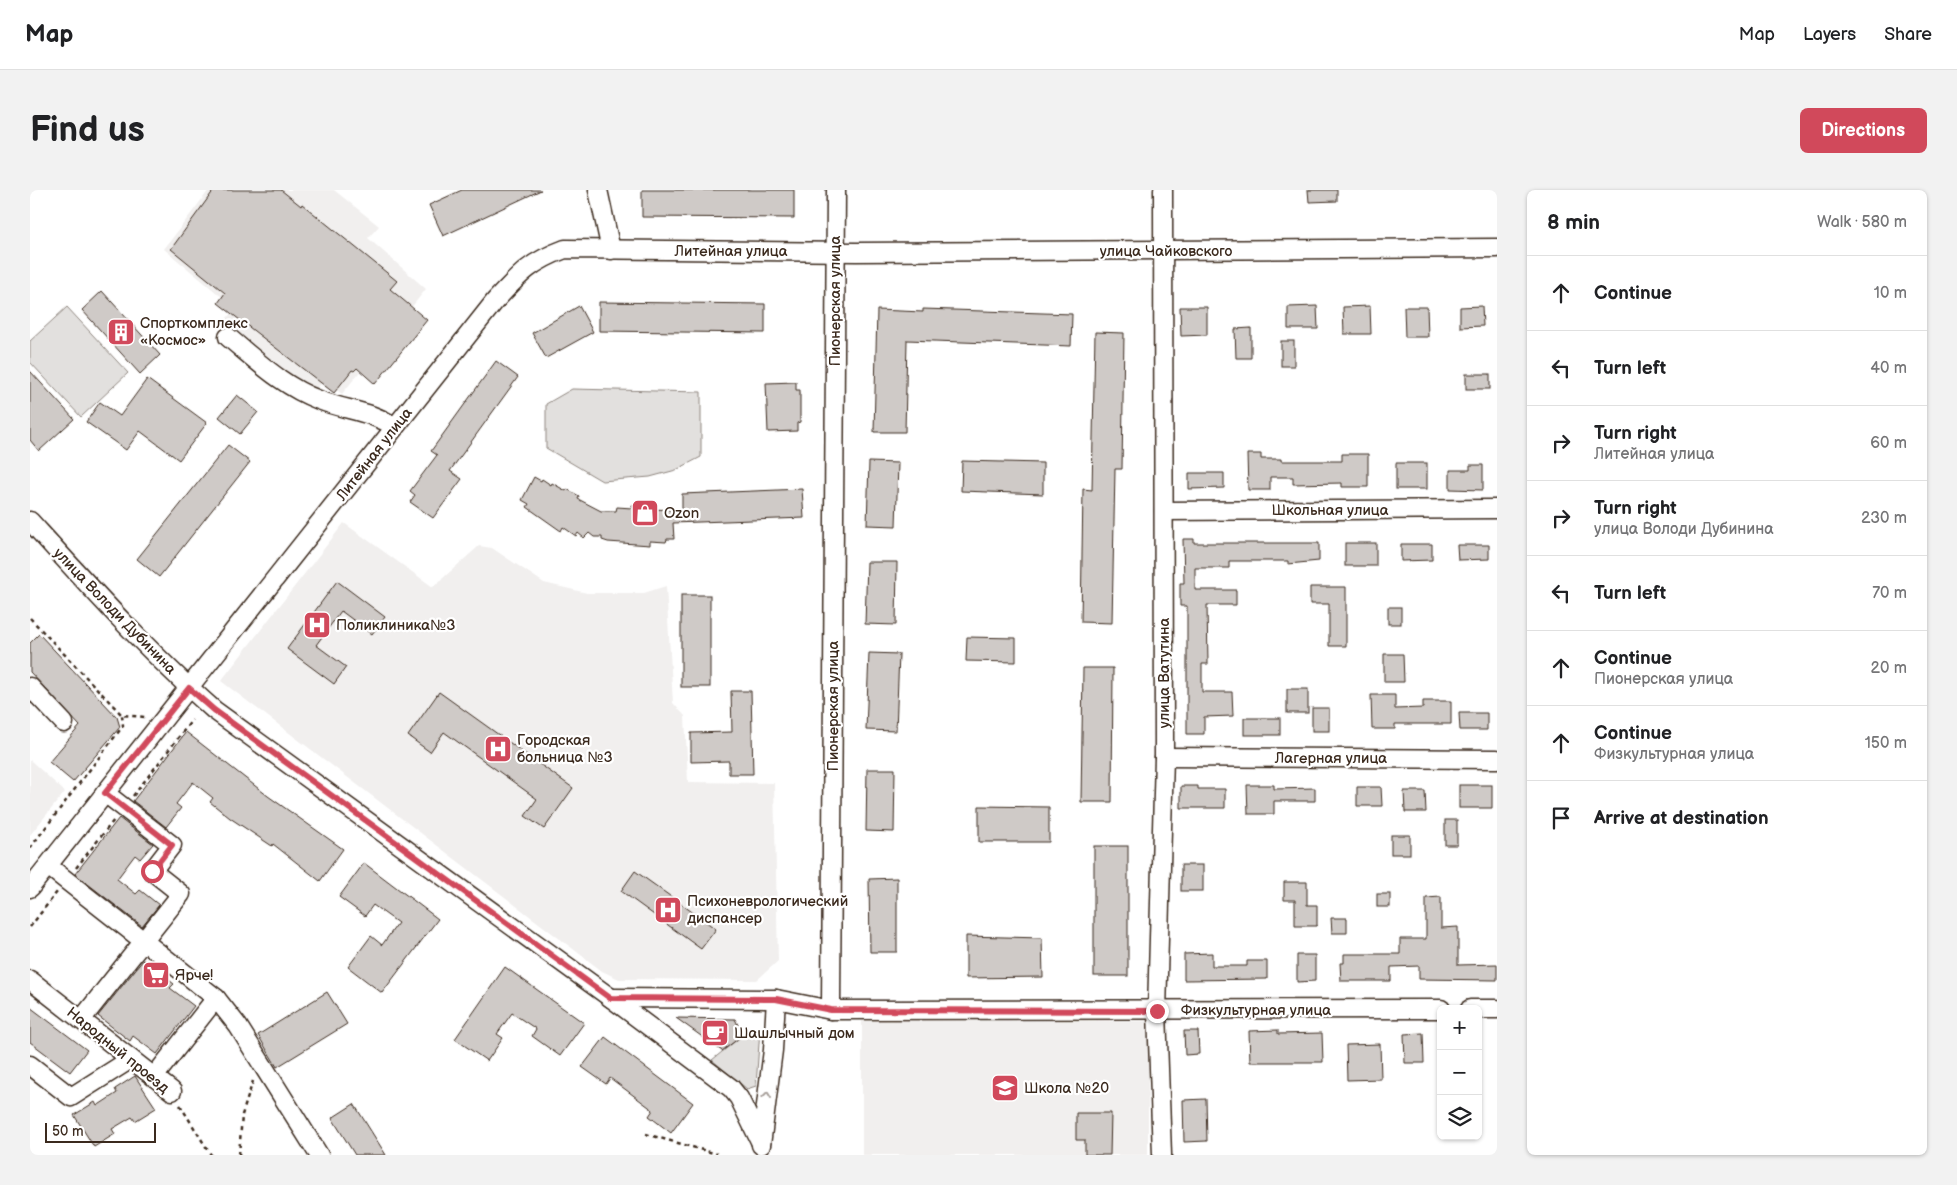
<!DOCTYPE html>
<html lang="en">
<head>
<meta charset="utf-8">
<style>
  :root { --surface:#fff; --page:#f2f2f2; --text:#202124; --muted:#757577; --line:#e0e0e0; --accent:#d1495b }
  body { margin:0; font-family:"Balsamiq Sans",sans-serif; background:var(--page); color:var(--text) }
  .controls { position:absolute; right:15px; bottom:15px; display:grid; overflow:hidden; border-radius:8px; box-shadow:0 1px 4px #0004 }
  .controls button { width:45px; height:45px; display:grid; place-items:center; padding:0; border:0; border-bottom:1px solid var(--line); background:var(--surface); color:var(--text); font:25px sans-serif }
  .scale { position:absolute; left:15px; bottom:12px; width:111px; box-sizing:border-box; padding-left:5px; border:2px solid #3b2a1e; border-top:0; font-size:14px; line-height:18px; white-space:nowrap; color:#3b2a1e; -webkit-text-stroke:4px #fff; paint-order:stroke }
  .stop { position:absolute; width:15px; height:15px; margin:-11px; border:4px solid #d1495b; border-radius:50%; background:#fff }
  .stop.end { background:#d1495b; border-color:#fff; box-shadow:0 1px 5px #0008 }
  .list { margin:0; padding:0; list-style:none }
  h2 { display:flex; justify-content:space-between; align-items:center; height:65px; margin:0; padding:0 20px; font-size:21px }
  h2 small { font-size:16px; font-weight:400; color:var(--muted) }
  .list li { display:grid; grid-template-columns:32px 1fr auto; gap:15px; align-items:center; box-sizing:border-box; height:75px; padding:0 20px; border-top:1px solid var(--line) }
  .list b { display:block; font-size:19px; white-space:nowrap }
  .list p { margin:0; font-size:16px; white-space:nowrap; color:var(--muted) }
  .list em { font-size:16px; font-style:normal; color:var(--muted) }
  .icon { flex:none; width:28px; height:28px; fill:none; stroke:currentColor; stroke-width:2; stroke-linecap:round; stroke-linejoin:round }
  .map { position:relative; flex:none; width:1467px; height:965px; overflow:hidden; border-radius:8px }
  header { display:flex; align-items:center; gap:30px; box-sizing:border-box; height:70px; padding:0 25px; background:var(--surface); border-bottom:1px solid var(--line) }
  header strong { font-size:24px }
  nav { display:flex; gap:28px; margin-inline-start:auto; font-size:18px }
  .intro { display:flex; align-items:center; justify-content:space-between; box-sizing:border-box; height:120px; padding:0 30px }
  h1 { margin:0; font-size:35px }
  .button { padding:12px 22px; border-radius:8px; background:var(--accent); color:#fff; font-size:18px; font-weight:700 }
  main { display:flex; gap:30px; padding:0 30px }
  aside { flex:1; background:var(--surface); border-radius:8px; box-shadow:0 1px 4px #0004 }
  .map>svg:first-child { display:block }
  .built { fill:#f1efee }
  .green { fill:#e2e0de; stroke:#8e857e }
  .building { fill:#cfcac7; stroke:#3b2a1e }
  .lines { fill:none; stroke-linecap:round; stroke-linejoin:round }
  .minor-casing { stroke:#3b2a1e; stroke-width:21 }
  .path { stroke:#3b2a1e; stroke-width:2.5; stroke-dasharray:4 4; stroke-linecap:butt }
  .minor { stroke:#fff; stroke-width:18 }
  .oneway { stroke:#a79f9a }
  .route { stroke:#d1495b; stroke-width:6 }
  .labels { text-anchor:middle; stroke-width:4.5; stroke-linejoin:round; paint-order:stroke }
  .street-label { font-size:15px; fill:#3b2a1e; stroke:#fff }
  .poi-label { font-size:15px; fill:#3b2a1e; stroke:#fff; text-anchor:start }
</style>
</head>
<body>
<header>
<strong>Map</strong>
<nav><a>Map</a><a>Layers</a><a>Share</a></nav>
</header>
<div class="intro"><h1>Find us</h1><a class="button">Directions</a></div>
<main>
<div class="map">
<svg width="1467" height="965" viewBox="0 0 1467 965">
  <rect width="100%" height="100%" fill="#fff"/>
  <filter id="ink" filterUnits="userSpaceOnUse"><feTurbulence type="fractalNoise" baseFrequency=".02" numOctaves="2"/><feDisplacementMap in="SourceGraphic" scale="10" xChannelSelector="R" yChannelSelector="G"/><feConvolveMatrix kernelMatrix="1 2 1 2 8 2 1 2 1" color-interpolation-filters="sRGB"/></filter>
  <g filter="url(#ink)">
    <g class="built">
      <polygon points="179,0 304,0 349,36 338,48 396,99 312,204 294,190 284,202 194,132 205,118 134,59"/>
      <polygon points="314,333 403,397 449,356 462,358 514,393 557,403 614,403 636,396 643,513 655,526 658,592 744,593 748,771 727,790 589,789 572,781 191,491"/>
      <polygon points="0,570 35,602 0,645"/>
      <rect x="832" y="831" width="286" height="134"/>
    </g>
    <g class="green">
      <polygon points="37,117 98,183 51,227 0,172 0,151"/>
      <polygon points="542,199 671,202 671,267 646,280 620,287 572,291 516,258 516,214"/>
      <polygon points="710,839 730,839 726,896 717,899 682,870 713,845"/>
    </g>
    <g class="building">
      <polygon points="184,0 251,0 271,16 272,14 367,91 360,99 397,130 345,194 327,178 324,181 322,180 304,203 188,113 195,103 141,59"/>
      <polygon points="432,0 511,0 413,46 399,15"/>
      <polygon points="612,0 764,0 764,28 612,27"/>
      <polygon points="1278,0 1307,0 1307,11 1279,12"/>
      <polygon points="72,101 130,165 110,184 52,120"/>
      <polygon points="569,112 735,114 735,143 569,141"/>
      <polygon points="549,116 563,142 516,168 502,143"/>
      <polygon points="1287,116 1288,139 1258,139 1258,117"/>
      <polygon points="1340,116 1341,144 1314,144 1313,117"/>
      <polygon points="1452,116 1453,136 1430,137 1430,117"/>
      <polygon points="1150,117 1177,117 1177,145 1151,146"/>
      <polygon points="1374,117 1397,117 1398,147 1375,147"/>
      <polygon points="893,119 1042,124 1041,156 877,150 875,242 844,242 847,120 893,122"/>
      <polygon points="1221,138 1221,168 1206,168 1205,139"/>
      <polygon points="1065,142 1094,143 1092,279 1085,279 1082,433 1051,432 1053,299 1062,300"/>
      <rect x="1251" y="151" width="13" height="25"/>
      <polygon points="466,171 488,187 420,281 432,289 403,328 380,312 385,305 380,301 407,265 401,261"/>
      <polygon points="0,181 44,229 9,261 0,250"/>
      <rect x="1436" y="184" width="24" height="15"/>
      <polygon points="117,189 177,233 149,270 110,241 96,260 56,232 70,212 90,226"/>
      <polygon points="766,192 766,200 770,200 770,232 767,233 767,241 738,242 736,193"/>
      <polygon points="207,205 228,222 210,244 189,227"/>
      <polygon points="198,255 220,272 129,387 107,369"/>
      <polygon points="1217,264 1231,264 1231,269 1251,269 1251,271 1312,271 1312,264 1338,264 1338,297 1312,297 1312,293 1263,294 1263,287 1240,287 1240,300 1218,300"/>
      <polygon points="932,271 1013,273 1013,304 931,301"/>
      <polygon points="839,272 868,273 866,336 837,335"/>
      <rect x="1366" y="273" width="31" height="26"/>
      <polygon points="1440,275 1453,275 1453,300 1420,299 1420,280 1440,280"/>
      <polygon points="1159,283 1194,283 1194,298 1159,299"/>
      <polygon points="504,287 511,291 512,289 521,295 522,293 536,301 537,299 549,306 548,309 571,321 586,321 587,317 602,318 602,315 618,315 618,319 652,320 652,304 772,299 774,328 643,333 644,349 637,349 636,352 620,351 620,355 578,352 572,350 572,347 564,347 559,343 554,348 548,343 546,346 533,337 531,341 497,317 499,314 492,310"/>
      <polygon points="1153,349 1164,349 1164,353 1289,353 1289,371 1258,374 1258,371 1199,371 1199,378 1165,378 1165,400 1206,400 1206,415 1177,415 1178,474 1172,474 1172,502 1202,502 1203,526 1174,527 1174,544 1157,544 1157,416 1150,416 1150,393 1154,393"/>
      <rect x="1315" y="353" width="31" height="23"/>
      <polygon points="1371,354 1402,354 1402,370 1371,371"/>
      <polygon points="1427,355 1459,355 1459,369 1428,370"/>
      <polygon points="837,372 867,372 866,435 835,434"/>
      <polygon points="307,391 355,427 342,444 311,421 286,455 316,477 304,494 257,459"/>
      <polygon points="1280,397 1316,397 1316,456 1299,456 1299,414 1280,414"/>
      <rect x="651" y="405" width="29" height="92"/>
      <rect x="1358" y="417" width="13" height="17"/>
      <polygon points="9,444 87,527 90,537 43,592 19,572 50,536 0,482 0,453"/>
      <polygon points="937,447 986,448 986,472 936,471"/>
      <polygon points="839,463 869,464 866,541 836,540"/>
      <polygon points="1354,464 1373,464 1374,492 1354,492"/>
      <polygon points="1053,478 1083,478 1082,612 1051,612"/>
      <rect x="1257" y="499" width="21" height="24"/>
      <polygon points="701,501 721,501 723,584 699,584 699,571 661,572 661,543 702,542"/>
      <polygon points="409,502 543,598 514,639 495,626 507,609 414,542 400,562 378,546"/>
      <polygon points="1341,505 1365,505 1365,519 1393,518 1393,511 1421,511 1421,534 1365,534 1365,539 1342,539"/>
      <rect x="1282" y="518" width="17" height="23"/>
      <polygon points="1429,523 1457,523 1457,540 1430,540"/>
      <rect x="1214" y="528" width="36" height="17"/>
      <polygon points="156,542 238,606 313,659 290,691 243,654 242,656 200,628 180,612 183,608 163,592 146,614 151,618 136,637 103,611"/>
      <polygon points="837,579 865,579 864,642 836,641"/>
      <polygon points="1217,595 1244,595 1244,599 1285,598 1285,611 1244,611 1244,624 1218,624"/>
      <rect x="1429" y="595" width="33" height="23"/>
      <polygon points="1151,596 1168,596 1168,599 1195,599 1195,618 1151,618"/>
      <polygon points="1327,597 1351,597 1352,616 1327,616"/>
      <polygon points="1374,601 1395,601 1396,622 1375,622"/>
      <polygon points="949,616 1019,617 1019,652 949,652"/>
      <polygon points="89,628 123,654 110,669 105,665 87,689 106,704 110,700 129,715 112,736 45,684"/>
      <rect x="1415" y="630" width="12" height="25"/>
      <rect x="1361" y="645" width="19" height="19"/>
      <rect x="1064" y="656" width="34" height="130"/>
      <polygon points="334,673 408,729 352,803 318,777 341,746 352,755 368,733 343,715 335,726 309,707"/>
      <rect x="1151" y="675" width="22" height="26"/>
      <polygon points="605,681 686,739 671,759 591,701"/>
      <polygon points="867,688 867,762 840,762 839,689"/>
      <polygon points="1254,692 1277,692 1277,715 1287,715 1287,736 1265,736 1265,710 1254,710"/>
      <rect x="1347" y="704" width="13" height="13"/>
      <polygon points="1411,707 1411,738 1428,737 1428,775 1467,774 1467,790 1389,789 1389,776 1361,777 1361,791 1311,791 1310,773 1314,773 1314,764 1370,764 1370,749 1396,749 1396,708"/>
      <polygon points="1301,728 1317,728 1317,743 1302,743"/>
      <polygon points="936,746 1012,748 1013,787 936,788"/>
      <polygon points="1182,763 1182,776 1217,776 1217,771 1237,771 1237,789 1154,790 1154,764"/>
      <polygon points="1267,765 1285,765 1285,791 1267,792"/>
      <polygon points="113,770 144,794 140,798 164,816 127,864 103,846 100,851 68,826"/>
      <polygon points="475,777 554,833 530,866 502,846 506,839 482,823 467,844 473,848 457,871 425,849"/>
      <polygon points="297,802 317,834 247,877 228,845"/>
      <polygon points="0,817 57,860 40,882 0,852"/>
      <polygon points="646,828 705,829 713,845 692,861"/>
      <polygon points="1248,840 1248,844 1292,843 1293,872 1220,872 1219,841"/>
      <polygon points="1154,841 1168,841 1169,864 1155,865"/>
      <polygon points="1393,843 1394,873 1375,873 1374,844"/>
      <polygon points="575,847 663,913 641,943 619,926 623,920 580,888 576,894 552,877"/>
      <polygon points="1350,854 1351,889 1317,890 1316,855"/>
      <polygon points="105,886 126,918 105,931 102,927 82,939 85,944 64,957 44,925 65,912 67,916 87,903 85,899"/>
      <polygon points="1176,909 1177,951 1154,952 1153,910"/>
      <polygon points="324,914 356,965 325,965 302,928"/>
      <polygon points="1046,923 1081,923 1080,965 1055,965 1055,950 1046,950"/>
    </g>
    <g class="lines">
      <g class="minor-casing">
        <g id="minor">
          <polyline points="568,0 581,60"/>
          <path d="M 198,147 C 227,171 254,197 289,210 C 317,221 339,220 365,237"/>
          <polyline points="1134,321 1467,319"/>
          <path d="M 0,331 C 59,396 118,462 184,520 L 581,808 L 701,898 L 709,908 L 731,953"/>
          <polyline points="0,497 34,533"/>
          <polyline points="1134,567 1467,569"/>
          <polyline points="18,676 186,808 208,836 289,965"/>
          <path d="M 0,698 L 465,111 C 490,84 500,72 535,59 L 826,62 L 1467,58"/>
          <polyline points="0,790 142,901"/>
          <polyline points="581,808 746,809 801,820 806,0"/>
          <polyline points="1440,819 1467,819"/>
          <polyline points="801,820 1411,819"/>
          <polyline points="51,830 151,704 122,681 142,655 75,603"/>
          <polyline points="0,875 41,907 101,869"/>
          <polyline points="124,887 186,808"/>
          <polyline points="731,955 743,860 746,809"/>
          <polyline points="1132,965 1127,821 1134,567 1133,0"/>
        </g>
      </g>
      <g class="path">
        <polyline points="0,428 92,525 115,527"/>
        <polyline points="103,606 162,530"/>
        <polyline points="0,658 93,536 92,525"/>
        <polyline points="46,678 84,630"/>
        <polyline points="0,737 27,702"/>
        <polyline points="150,915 181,965"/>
        <polyline points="616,944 687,964"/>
        <polyline points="209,965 212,925 223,891"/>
      </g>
      <use href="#minor" class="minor"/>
    </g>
    <defs><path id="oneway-chevron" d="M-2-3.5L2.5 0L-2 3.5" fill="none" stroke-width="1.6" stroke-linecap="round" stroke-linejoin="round" transform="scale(1.25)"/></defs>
    <use class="oneway" href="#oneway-chevron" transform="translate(737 905) rotate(-83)"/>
  </g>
  <g class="lines" filter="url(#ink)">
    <polyline class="route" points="122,681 142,655 75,603 159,498 184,520 580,808 746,809 801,820 1127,821"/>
  </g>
  <defs>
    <g id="building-square" transform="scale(1.4375)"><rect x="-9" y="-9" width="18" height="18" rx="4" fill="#d1495b" stroke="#fff"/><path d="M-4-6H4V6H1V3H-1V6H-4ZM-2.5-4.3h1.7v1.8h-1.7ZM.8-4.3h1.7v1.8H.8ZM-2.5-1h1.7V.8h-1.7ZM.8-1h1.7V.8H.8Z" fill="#fff"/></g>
    <g id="shop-square" transform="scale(1.4375)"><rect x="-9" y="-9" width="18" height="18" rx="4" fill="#d1495b" stroke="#fff"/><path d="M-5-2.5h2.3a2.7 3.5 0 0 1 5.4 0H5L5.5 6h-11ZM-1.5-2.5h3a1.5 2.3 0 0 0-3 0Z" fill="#fff"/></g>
    <g id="hospital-square" transform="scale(1.4375)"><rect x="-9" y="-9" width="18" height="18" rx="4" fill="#d1495b" stroke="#fff"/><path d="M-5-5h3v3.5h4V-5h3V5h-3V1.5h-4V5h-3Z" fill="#fff"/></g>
    <g id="supermarket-square" transform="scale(1.4375)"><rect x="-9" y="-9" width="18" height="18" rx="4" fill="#d1495b" stroke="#fff"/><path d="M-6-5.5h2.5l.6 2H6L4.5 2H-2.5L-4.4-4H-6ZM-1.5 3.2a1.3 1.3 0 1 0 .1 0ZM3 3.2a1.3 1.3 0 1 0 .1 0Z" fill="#fff"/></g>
    <g id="cafe-square" transform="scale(1.4375)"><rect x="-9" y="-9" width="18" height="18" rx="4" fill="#d1495b" stroke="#fff"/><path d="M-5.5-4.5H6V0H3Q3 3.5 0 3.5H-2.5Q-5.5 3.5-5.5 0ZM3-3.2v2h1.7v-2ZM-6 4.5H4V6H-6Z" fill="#fff"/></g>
    <g id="school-square" transform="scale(1.4375)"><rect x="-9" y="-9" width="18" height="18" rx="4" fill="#d1495b" stroke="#fff"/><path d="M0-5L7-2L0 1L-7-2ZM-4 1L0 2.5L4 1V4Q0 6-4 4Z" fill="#fff"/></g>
  </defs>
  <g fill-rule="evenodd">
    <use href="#building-square" x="91" y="142"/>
    <use href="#shop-square" x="615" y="323"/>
    <use href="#hospital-square" x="287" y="435"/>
    <use href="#hospital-square" x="468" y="559"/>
    <use href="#hospital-square" x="638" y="720"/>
    <use href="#supermarket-square" x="126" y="785"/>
    <use href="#cafe-square" x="685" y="843"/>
    <use href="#school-square" x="975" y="898"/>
  </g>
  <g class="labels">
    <g class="street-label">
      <text x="701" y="66">Литейная улица</text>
      <text x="1136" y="66">улица Чайковского</text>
      <text transform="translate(805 111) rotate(-90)" y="5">Пионерская улица</text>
      <text transform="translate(344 264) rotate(-52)" y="5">Литейная улица</text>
      <text x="1300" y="325">Школьная улица</text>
      <text transform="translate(85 421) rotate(46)" y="5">улица Володи Дубинина</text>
      <text transform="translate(1134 483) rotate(-90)" y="5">улица Ватутина</text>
      <text transform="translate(803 516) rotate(-90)" y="5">Пионерская улица</text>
      <text x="1301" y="573">Лагерная улица</text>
      <text x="1226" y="825">Физкультурная улица</text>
      <text transform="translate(88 860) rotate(39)" y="5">Народный проезд</text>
    </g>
    <g class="poi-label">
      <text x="110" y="138">Спорткомплекс<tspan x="110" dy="17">«Космос»</tspan></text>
      <text x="634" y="328">Ozon</text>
      <text x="306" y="440">Поликлиника№3</text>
      <text x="487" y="555">Городская<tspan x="487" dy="17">больница №3</tspan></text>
      <text x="657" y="716">Психоневрологический<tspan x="657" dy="17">диспансер</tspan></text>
      <text x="145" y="790">Ярче!</text>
      <text x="704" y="848">Шашлычный дом</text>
      <text x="994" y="903">Школа №20</text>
    </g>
  </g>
</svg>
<div class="controls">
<button>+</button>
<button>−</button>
<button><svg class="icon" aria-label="layers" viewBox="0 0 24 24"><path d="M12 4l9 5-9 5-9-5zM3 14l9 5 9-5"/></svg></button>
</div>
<div class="scale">50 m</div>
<div class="stop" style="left:122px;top:681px"></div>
<div class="stop end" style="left:1127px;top:821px"></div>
</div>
<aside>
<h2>8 min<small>Walk · 580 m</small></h2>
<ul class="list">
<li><svg class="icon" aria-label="ahead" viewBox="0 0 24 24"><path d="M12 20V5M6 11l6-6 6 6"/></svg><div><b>Continue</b></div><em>10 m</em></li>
<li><svg class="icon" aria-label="left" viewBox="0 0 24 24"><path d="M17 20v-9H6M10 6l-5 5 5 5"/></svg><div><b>Turn left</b></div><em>40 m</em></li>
<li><svg class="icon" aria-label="right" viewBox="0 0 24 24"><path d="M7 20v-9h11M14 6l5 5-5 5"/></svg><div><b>Turn right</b><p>Литейная улица</p></div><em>60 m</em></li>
<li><svg class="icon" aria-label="right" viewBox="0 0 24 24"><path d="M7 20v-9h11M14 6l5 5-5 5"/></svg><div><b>Turn right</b><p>улица Володи Дубинина</p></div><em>230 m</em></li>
<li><svg class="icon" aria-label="left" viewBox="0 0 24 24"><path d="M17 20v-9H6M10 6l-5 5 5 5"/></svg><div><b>Turn left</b></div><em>70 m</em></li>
<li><svg class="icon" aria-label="ahead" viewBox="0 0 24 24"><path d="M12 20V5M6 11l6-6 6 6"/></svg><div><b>Continue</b><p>Пионерская улица</p></div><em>20 m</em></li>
<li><svg class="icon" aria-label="ahead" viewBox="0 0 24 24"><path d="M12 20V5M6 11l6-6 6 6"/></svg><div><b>Continue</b><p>Физкультурная улица</p></div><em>150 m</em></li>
<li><svg class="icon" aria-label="arrive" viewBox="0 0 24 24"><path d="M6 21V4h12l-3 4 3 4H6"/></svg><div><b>Arrive at destination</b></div></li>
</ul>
</aside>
</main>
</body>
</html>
